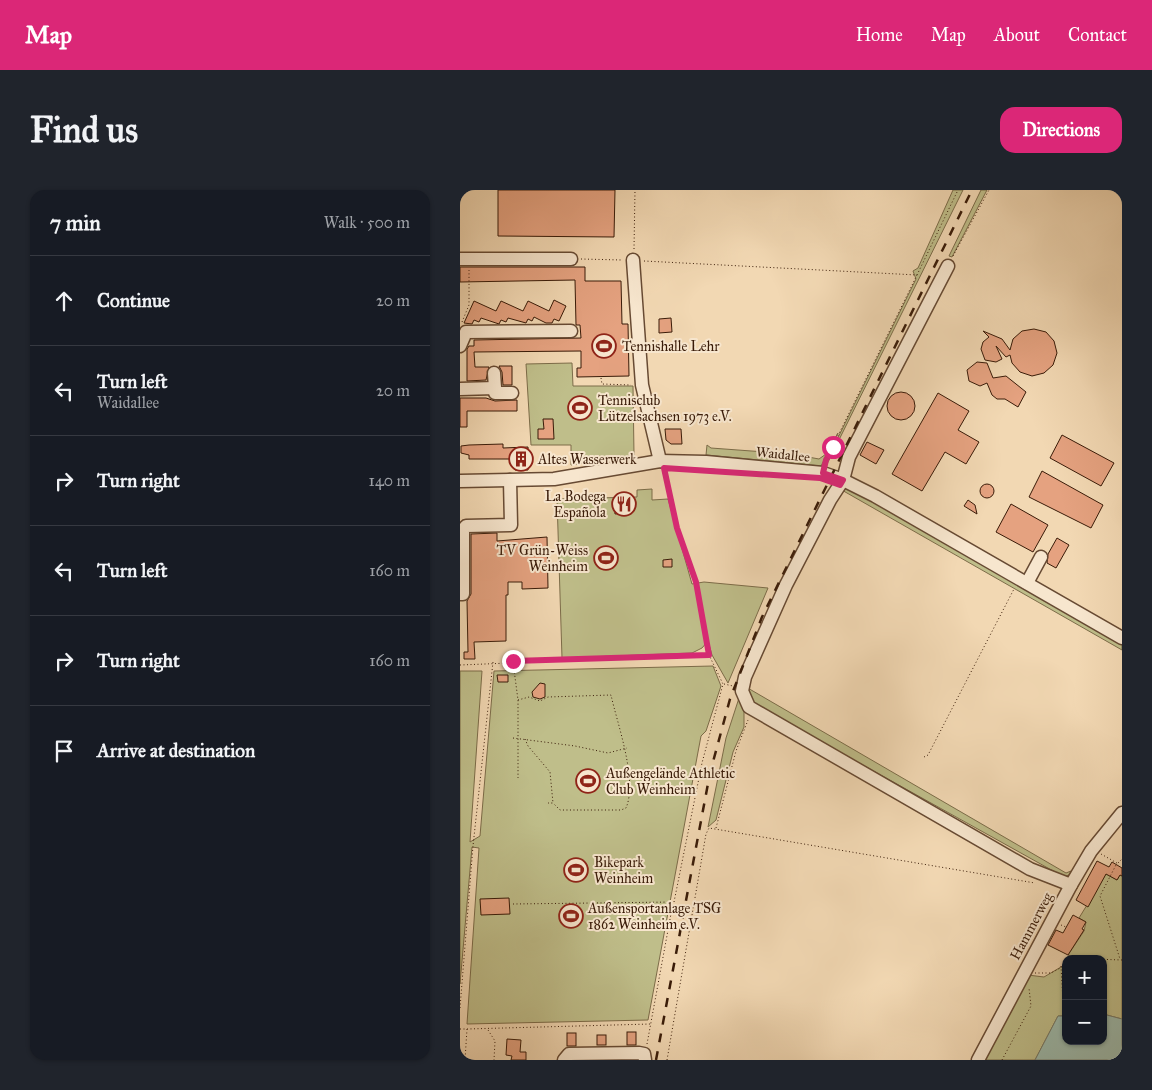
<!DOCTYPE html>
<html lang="en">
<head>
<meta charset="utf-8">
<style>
  :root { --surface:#171b24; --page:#20242c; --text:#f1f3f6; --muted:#9ea1a6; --line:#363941; --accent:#db2777 }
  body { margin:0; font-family:"IM FELL Great Primer",serif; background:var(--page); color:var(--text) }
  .controls { position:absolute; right:15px; bottom:15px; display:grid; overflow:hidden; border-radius:10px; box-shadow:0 1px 4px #0004 }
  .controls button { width:45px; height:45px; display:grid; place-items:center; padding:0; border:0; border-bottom:1px solid var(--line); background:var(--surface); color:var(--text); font:25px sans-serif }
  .stop { position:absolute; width:15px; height:15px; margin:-11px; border:4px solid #db2777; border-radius:50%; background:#fff }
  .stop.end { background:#db2777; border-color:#fff; box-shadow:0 1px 5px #0008 }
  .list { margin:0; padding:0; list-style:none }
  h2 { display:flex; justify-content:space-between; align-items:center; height:65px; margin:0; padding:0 20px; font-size:21px }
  h2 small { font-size:16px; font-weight:400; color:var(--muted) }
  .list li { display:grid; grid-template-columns:32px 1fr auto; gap:15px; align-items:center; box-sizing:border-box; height:90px; padding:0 20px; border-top:1px solid var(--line) }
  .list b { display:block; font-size:19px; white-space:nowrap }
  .list p { margin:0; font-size:16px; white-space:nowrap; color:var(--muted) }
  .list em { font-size:16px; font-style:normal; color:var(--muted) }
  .icon { flex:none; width:28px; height:28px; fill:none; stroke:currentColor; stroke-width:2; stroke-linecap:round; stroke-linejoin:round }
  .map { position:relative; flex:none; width:662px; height:870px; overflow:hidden; border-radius:15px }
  header { display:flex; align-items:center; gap:30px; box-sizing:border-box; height:70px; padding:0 25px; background:var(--accent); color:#fff }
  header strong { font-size:24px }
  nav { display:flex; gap:28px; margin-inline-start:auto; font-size:18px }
  .intro { display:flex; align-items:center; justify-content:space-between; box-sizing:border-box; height:120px; padding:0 30px }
  h1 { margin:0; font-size:35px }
  .button { padding:12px 22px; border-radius:15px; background:var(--accent); color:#fff; font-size:18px; font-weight:700 }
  main { display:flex; gap:30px; padding:0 30px }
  aside { flex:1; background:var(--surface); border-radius:15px; box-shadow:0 1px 4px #0004 }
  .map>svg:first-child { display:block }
  .green { fill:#bfbe8a; stroke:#7c6c49 }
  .water { fill:#9bbaad; stroke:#747a6b }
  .building { fill:#e5a280; stroke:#391b08 }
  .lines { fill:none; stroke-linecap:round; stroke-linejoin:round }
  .minor-casing { stroke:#674a33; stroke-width:15 }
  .path { stroke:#391b08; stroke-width:1; stroke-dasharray:1 2.5; stroke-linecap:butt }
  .minor { stroke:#f7e6ce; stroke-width:12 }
  .rail { stroke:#391b08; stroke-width:2.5; stroke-dasharray:9 9; stroke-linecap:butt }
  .route { stroke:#db2777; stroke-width:6 }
  .labels { text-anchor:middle; stroke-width:4; stroke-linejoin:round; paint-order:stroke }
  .poi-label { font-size:14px; fill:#391b08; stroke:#f7e6ce; text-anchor:start }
  .street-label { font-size:14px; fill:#391b08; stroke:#f7e6ce }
</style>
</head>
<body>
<header>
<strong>Map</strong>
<nav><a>Home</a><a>Map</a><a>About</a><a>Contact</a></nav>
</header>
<div class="intro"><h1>Find us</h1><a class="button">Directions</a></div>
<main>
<aside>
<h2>7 min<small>Walk · 500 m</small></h2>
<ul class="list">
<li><svg class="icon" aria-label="ahead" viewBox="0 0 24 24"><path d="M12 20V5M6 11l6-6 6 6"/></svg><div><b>Continue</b></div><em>20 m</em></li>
<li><svg class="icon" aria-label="left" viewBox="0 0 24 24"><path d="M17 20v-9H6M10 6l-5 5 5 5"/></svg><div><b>Turn left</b><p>Waidallee</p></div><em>20 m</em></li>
<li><svg class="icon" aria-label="right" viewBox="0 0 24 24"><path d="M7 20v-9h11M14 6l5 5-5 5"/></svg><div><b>Turn right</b></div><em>140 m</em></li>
<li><svg class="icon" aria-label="left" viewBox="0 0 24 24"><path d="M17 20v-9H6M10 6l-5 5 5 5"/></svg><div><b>Turn left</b></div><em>160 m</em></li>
<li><svg class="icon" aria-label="right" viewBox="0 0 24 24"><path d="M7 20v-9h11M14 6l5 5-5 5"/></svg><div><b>Turn right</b></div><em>160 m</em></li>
<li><svg class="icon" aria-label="arrive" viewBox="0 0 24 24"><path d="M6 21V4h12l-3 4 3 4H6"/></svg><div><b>Arrive at destination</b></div></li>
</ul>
</aside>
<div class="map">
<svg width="662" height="870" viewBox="0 0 662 870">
  <rect width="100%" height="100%" fill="#f2d8b3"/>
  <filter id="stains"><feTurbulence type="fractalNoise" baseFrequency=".004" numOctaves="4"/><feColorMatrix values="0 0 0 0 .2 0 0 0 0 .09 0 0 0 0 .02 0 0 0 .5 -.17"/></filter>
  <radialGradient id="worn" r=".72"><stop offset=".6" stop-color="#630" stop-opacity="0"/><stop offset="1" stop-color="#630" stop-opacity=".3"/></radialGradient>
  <g class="green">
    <polygon points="493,0 503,0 366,276 366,272 456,89 453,81 458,78"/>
    <polygon points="521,0 527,0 492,67 489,66"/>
    <polygon points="112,173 113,196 173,196 174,265 111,275 111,255 71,255 66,174"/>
    <polygon points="378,243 361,276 246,265 247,255 251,258 332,264 359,269 366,264"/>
    <polygon points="388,295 662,451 662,460 380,299"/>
    <polygon points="192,299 192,310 208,309 232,394 244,392 308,398 268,493 252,465 248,451 242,458 232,463 102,468 97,309 177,307 177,300"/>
    <polygon points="253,476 261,496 246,541 241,546 188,830 7,834 19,658 12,657 0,794 0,481 22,481 10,652 20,646 34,481"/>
    <polygon points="286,497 606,683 611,681 609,685 604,687 293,514"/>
    <polygon points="280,505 284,520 284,537 273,562 256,630 248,637 266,548"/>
    <polygon points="646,684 657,690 660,685 662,686 662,829 643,824 643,769 612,769 612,766 608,765 624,741 626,732 619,728"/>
    <polygon points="606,774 606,826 598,826 575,870 522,870 568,785 584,787"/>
  </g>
  <polygon class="water" points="643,824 662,829 662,870 575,870 598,826 606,826 606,851 643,851"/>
  <g class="building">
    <polygon points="38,0 155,0 154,47 38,46"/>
    <polygon points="0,77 125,77 125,91 161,91 162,134 168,134 169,186 117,187 117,178 121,178 121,161 14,162 15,177 29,177 26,190 7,191 7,159 9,156 14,156 14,150 121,148 120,135 116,135 115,90 0,92"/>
    <polygon points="94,110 106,116 99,131 94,129 92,133 86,133 74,127 72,131 68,129 66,133 48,128 46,132 41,130 39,134 21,128 19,132 14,130 12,134 4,133 14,111 36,121 41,111 63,121 68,111 89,121"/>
    <polygon points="211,128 212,142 199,143 199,129"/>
    <polygon points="574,139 586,142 594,151 597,163 593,175 584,183 572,186 560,182 552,173 550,165 546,167 536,156 542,169 536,172 525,170 521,159 523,152 529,147 523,141 542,149 550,160 553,149 562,141"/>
    <polygon points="517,172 527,173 533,188 546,186 566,202 558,217 545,209 537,209 532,205 527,193 520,196 509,191 507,180"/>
    <polygon points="39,176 52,176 52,195 43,195 42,182"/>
    <circle cx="441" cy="216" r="14"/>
    <polygon points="478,203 509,221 498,240 519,252 506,274 485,262 462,301 432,284"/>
    <polygon points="0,208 26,208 35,211 57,210 57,221 7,221 7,237 0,237"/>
    <polygon points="83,229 93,229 94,249 78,249 78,239 84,239"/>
    <polygon points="205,239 221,239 222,254 211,254 206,250"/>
    <polygon points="602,245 654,273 641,296 590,268"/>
    <polygon points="407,252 424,260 416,274 400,265"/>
    <polygon points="43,254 43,258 68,257 68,280 55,280 54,269 9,269 9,265 1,263 1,256 9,255"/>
    <polygon points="582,281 643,315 631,338 569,307"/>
    <circle cx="527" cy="301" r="7"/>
    <polygon points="173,308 174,321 155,324 155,309"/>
    <polygon points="508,310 515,315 517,324 504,316"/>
    <polygon points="551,314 588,335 573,362 536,342"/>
    <polygon points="37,343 37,351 87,347 88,398 62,399 62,392 48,392 48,405 46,405 46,451 14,452 15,469 4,469 4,462 8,462 7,411 11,404 11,344"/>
    <polygon points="597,348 609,355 596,378 587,373 588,364"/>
    <polygon points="212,369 212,377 203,377 203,370"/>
    <polygon points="37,485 48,485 48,492 38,492"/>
    <polygon points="80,493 85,494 85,507 80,509 73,507 72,502"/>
    <polygon points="637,671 649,677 652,672 662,678 662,686 660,685 657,690 646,684 628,717 616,710"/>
    <polygon points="49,708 50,724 21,725 20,709"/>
    <polygon points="613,725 626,732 622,739 624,740 608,765 588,755 596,740 603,743"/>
    <rect x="167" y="842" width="9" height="13"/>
    <rect x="107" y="843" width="9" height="13"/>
    <rect x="137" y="845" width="9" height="10"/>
    <polygon points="47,849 61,850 60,862 66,862 66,870 51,870 52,866 46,865"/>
  </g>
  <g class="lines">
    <g class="minor-casing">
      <g id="minor">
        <polyline points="0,69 111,69"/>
        <polyline points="173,70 182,195 200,271"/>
        <polyline points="488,76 389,267 383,290 370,310 326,395 285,487 282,501 289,517 570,679 611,695"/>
        <polyline points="0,156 6,142 111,141"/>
        <polyline points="34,183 35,198"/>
        <polyline points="0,199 35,198 35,203 52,203"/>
        <polyline points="0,291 94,289 200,271 246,272 363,283 383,290 415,306 662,448"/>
        <polyline points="567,393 581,367"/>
        <polyline points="0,404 3,404 3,340 6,336 51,335 50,290"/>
        <polyline points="104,870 109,864 179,863 184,864 185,870"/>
        <polyline points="518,870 611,695 631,661 662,623"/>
      </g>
    </g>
    <g class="path">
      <polyline points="174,59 175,0"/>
      <polyline points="493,66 529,0"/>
      <polyline points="121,69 162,70"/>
      <polyline points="184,71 457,85 365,272"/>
      <polyline points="457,85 498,0"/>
      <polyline points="2,132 9,115 9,80"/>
      <polyline points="141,188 142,194 171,195"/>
      <polyline points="53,472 58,510 58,588"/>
      <polyline points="0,475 249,465"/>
      <polyline points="264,494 273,496"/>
      <path d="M 58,510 L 69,507 L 80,511 L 88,507 L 151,505 C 157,533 178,590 166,618 L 161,620 L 100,620 L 93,613"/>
      <polyline points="53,548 115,556 148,563 167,558"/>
      <polyline points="65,549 68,556 90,582 93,613 88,613"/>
      <polyline points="464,567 468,565 554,399"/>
      <polyline points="256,638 276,561 288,530"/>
      <polyline points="641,664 657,673 640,706 660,769"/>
      <polyline points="658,673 662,669"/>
      <polyline points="53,714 214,712 242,573 263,494 249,465 236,392 217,338 204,281"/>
      <polyline points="601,735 606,737"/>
      <polyline points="633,769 662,770"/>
      <polyline points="601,776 603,811"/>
      <polyline points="575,783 591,783 606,775"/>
      <polyline points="0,818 13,656 33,472"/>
      <polyline points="0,839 7,839 5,870"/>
      <polyline points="7,839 191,834"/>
      <polyline points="28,840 35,851 34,870"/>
      <polyline points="187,854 213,713"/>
      <polyline points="207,870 246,644 249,638 575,693"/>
      <polyline points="542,870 571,816 569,798"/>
    </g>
    <use href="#minor" class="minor"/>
    <polyline class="rail" points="196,870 250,583 270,509 302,427 512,0"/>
  </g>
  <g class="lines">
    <polyline class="route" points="53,471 249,465 236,392 217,338 204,278 360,288 380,295 383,290 363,283 366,270 373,257"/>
  </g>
  <defs>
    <g id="stadium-ring" transform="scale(1.25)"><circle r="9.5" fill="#f7e6ce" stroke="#8f2418" stroke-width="1.5"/><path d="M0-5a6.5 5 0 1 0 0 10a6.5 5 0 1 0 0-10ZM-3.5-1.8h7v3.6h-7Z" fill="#8f2418"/></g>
    <g id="building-ring" transform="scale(1.25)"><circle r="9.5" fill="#f7e6ce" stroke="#8f2418" stroke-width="1.5"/><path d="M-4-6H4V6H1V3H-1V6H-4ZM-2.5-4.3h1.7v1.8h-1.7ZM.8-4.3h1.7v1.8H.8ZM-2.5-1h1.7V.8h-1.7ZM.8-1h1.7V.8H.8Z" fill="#8f2418"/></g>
    <g id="restaurant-ring" transform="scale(1.25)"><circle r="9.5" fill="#f7e6ce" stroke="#8f2418" stroke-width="1.5"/><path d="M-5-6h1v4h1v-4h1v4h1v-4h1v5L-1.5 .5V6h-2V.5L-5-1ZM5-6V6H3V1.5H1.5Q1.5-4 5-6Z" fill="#8f2418"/></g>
  </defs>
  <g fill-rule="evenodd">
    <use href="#stadium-ring" x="144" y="156"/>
    <use href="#stadium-ring" x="120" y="218"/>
    <use href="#building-ring" x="61" y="269"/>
    <use href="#restaurant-ring" x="164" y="314"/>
    <use href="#stadium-ring" x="146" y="368"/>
    <use href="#stadium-ring" x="128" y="591"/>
    <use href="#stadium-ring" x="116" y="680"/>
    <use href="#stadium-ring" x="111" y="726"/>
  </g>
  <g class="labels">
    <g class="poi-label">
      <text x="162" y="161">Tennishalle Lehr</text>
      <text x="138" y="215">Tennisclub<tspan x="138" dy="16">Lützelsachsen 1973 e.V.</tspan></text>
      <text x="78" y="274">Altes Wasserwerk</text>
      <text x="146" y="311" text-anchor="end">La Bodega<tspan x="146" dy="16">Española</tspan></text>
      <text x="128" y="365" text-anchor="end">TV Grün-Weiss<tspan x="128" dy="16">Weinheim</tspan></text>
      <text x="146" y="588">Außengelände Athletic<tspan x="146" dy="16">Club Weinheim</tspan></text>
      <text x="134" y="677">Bikepark<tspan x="134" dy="16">Weinheim</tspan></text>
      <text x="128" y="723">Außensportanlage TSG<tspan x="128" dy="16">1862 Weinheim e.V.</tspan></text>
    </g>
    <g class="street-label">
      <text transform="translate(323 264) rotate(6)" y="5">Waidallee</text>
      <text transform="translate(571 736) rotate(-62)" y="5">Hammerweg</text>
    </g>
  </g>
  <rect width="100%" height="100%" filter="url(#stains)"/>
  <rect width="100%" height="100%" fill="url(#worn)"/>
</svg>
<div class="controls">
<button>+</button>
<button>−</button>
</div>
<div class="stop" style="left:373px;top:257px"></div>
<div class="stop end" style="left:53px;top:471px"></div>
</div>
</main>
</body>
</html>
